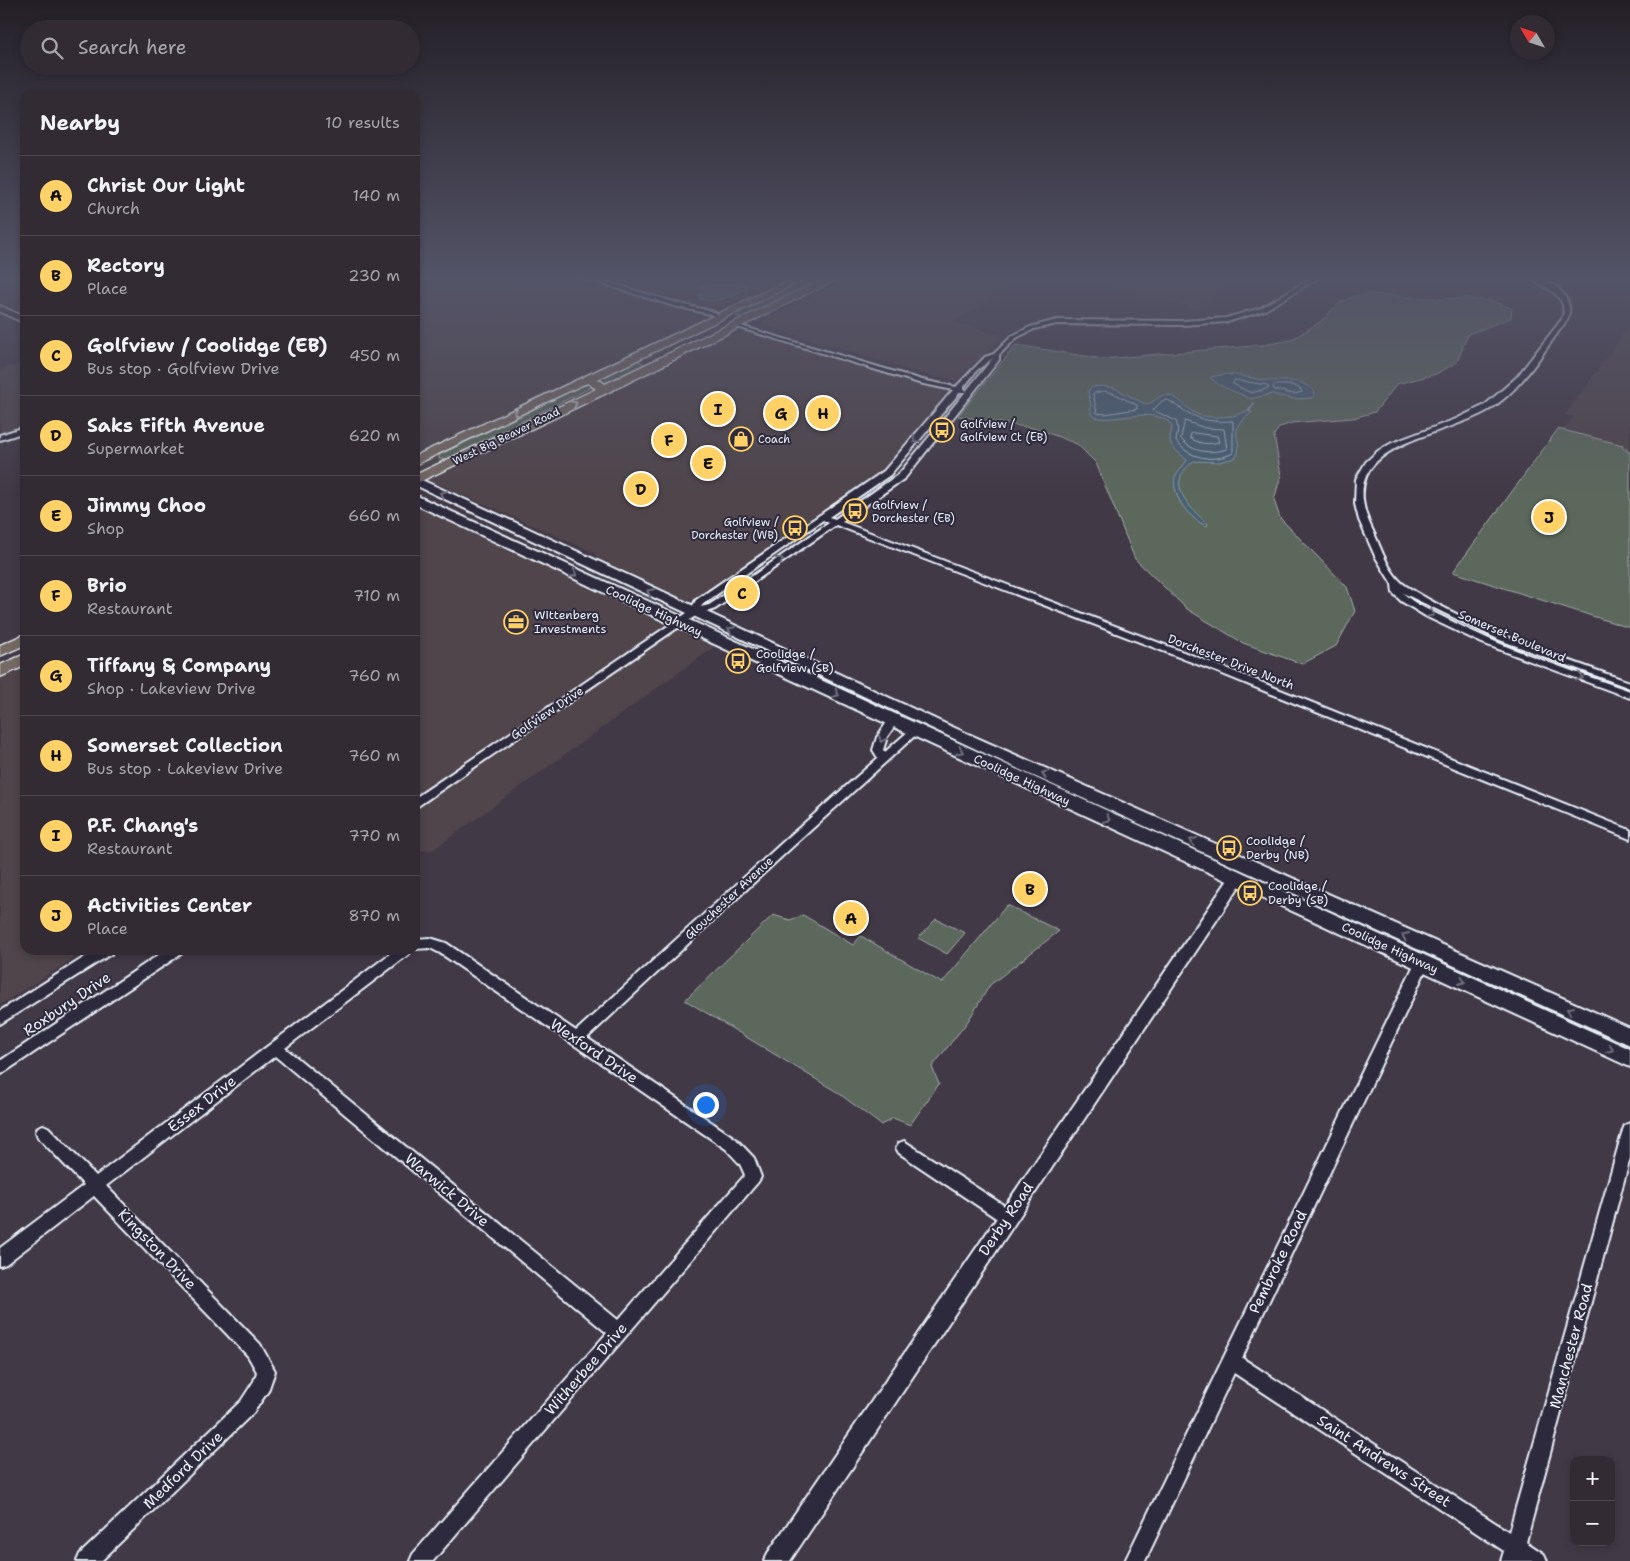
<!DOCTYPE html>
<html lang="en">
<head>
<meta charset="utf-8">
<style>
  :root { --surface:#322b34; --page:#3d3740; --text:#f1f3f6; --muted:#a8a7ac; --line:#4d474f; --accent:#ffd166 }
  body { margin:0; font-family:"Shantell Sans",sans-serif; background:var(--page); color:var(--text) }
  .controls { position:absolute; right:15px; bottom:15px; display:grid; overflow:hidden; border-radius:10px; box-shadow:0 2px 8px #0003 }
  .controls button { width:45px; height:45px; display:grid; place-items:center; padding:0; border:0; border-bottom:1px solid var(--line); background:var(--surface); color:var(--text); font:25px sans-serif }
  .compass { position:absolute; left:1510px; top:15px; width:45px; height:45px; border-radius:50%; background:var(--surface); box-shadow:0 2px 8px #0003; rotate:309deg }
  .you { position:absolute; left:705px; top:1104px; width:18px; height:18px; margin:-12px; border:4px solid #fff; border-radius:50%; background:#1a73e8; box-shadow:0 0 0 8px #1a73e833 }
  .badge { display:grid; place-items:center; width:32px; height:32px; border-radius:50%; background:var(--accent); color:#111; font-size:16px; font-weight:700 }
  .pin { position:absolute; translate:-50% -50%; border:2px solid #fff; box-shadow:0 1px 5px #0006 }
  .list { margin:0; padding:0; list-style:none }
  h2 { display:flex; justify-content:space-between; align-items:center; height:65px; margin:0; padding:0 20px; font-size:21px }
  h2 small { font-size:16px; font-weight:400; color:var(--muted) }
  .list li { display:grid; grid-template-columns:32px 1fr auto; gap:15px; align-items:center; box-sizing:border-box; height:80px; padding:0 20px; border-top:1px solid var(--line) }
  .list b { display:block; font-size:19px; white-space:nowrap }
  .list p { margin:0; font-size:16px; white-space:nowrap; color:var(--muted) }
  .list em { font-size:16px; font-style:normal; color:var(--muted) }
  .icon { flex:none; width:28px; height:28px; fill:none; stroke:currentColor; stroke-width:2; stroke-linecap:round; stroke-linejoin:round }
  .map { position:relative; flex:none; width:1630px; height:1561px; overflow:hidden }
  .search { position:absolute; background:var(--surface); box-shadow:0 2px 8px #0003; left:20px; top:20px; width:400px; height:55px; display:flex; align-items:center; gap:12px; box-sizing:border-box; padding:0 18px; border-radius:28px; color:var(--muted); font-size:19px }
  .panel { position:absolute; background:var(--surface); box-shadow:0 2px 8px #0003; left:20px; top:90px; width:400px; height:865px; border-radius:15px }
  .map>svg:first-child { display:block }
  .built { fill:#4f444c }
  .green { fill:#5b675c; stroke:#a2acaa }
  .water { fill:#496173; stroke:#899ba8 }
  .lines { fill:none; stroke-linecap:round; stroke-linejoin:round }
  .shore { stroke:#a8b7c3; stroke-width:1 }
  .stream { stroke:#899ba8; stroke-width:2 }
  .minor-casing { stroke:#e8f1f8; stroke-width:4 }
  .tertiary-casing { stroke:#e8f1f8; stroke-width:4 }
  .secondary-casing { stroke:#e8f1f8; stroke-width:4 }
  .primary-casing { stroke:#e8f1f8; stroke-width:3 }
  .minor { fill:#2f2a3d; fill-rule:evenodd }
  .tertiary { fill:#2f2a3d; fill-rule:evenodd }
  .secondary { fill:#2f2a3d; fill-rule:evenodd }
  .primary { fill:#756964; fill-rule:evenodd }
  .oneway { stroke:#babbbd }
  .oneway2 { stroke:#70707e }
  .labels { text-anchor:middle; stroke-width:4; stroke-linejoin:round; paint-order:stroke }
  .far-poi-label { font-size:11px; fill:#e8f1f8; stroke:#2f2a3d; text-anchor:start }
  .far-street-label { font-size:11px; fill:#e8f1f8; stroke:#2f2a3d }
  .street-label { font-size:12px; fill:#e8f1f8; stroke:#2f2a3d }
  .poi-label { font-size:12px; fill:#e8f1f8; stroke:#2f2a3d; text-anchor:start }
  .near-street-label { font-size:15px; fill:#e8f1f8; stroke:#2f2a3d }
</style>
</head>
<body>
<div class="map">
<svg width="1630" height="1561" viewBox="0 0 1630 1561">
  <rect width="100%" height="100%" fill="#423946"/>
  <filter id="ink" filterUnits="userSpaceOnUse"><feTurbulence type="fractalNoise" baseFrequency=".02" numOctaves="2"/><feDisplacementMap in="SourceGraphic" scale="10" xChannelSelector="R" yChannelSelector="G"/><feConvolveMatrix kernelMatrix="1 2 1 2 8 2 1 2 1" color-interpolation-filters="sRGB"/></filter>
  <g filter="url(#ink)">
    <g class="built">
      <polygon points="415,278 574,278 913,381 953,391 885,472 699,599 684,601 596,557 595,553 415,474"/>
      <polygon points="607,278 785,278 720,308 711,309"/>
      <polygon points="850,278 1027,278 952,322 1005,336 971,366 958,381 919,373 764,325 762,321"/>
      <polygon points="1066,278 1239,278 1197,309"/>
      <polygon points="1630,325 1630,452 1622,447 1623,445 1563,430 1573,417 1565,415"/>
      <polygon points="25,362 25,426 0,435 0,370"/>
      <polygon points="415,504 626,605 717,645 433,850 415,851"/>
      <polygon points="25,663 25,950 87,950 0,1005 0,675"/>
    </g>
    <g class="green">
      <polygon points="809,278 822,278 763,306 745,317 737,317 736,315 739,313"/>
      <polygon points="1371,294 1439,299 1466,298 1492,301 1512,308 1511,318 1468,334 1457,362 1436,374 1397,384 1375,412 1353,418 1292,423 1280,427 1274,435 1281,475 1274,500 1280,518 1347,587 1355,611 1336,646 1302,664 1243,643 1187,609 1135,559 1096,463 1077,444 1038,429 958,416 1016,345 1103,359 1263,345 1291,340 1320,322 1340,302 1355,296"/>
      <polygon points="637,360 646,365 606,384 596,379"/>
      <path d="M 587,383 L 594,386 L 476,444 C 465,451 452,462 439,459 L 439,455 Z"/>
      <polygon points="1558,429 1623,445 1622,447 1627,449 1626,451 1630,452 1630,628 1453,572"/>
      <polygon points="878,707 913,719 1141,824 1136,824"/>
      <polygon points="1161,832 1630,1042 1630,1052 1157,837"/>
      <polygon points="1007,905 1059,931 990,985 968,1021 932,1067 939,1084 910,1125 893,1118 881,1125 837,1092 685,1000 773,915 790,920 803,915 853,945 861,936 942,983"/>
      <polygon points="936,919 965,933 947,954 918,938"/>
    </g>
    <g class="water">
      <path d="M 741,284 L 747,286 L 747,289 C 732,295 716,305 700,299 L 699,295 L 702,291 L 700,286 Z"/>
      <path d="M 1227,374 C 1239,375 1251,378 1263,380 C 1282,383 1300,376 1315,392 L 1313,398 L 1294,399 L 1272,394 L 1250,399 C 1237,391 1220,389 1210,377 Z"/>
      <path d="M 1103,386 L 1115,388 L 1145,404 C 1154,404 1157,395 1166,395 C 1178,394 1187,411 1199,415 C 1210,418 1222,417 1233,416 C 1240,414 1245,410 1252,412 C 1247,416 1241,421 1238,427 C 1233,437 1244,448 1235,458 L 1219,462 L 1194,461 C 1163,483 1189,507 1208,524 L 1207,526 C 1190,520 1171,496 1175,477 L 1187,460 C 1181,454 1172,450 1170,440 C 1169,433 1176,428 1169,422 C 1148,405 1101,427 1091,414 L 1091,405 L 1088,391 L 1091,387 Z"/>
    </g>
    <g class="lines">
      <g class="shore">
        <polygon points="1235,380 1267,385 1269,388 1251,393 1233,384"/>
        <polygon points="1275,385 1292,385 1301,389 1302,392 1294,394 1275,390 1273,387"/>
        <polygon points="1103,391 1113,393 1137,405 1137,409 1105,414 1097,413 1093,394"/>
        <path d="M 1168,400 C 1194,417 1201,423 1233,421 L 1233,453 C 1214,463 1189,459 1176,441 L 1178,429 L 1176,421 L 1153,410 L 1162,401 Z"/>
        <path d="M 1185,421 L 1205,428 L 1224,429 L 1227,449 C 1210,454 1193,453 1181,439 Z"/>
        <path d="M 1194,433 L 1217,436 L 1219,442 C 1209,445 1199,444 1190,438 L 1191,434 Z"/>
      </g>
      <polyline class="stream" points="1249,411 1254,403"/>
      <g class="minor-casing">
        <g id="minor">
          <polygon points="584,278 593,278 677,303 714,312 722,317 719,319 710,314 674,306"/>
          <path d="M 1311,278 L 1318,278 L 1265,310 L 1227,322 L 1182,325 L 1057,324 L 1034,329 L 1016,338 L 999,355 L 999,360 L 905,478 L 842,522 L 1228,669 L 1630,830 L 1630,839 L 1220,673 L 836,525 L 715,609 L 697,615 L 670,633 L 415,808 L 415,798 L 690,611 L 696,600 L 884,471 L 953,390 L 919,383 L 734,326 L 734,324 L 922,380 L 956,387 L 985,357 L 994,354 L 1012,336 L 1030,327 L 1057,320 L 1182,321 L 1226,318 L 1261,308 ZM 993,358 L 899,474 L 835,519 L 829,517 L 890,475 L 960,392 L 965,392 L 966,390 L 963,388 L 977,370 ZM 823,520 L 829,523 L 732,590 L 709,605 L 701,607 L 703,604 Z"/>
          <path d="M 1532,278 C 1552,277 1577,300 1567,320 C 1544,350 1523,388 1490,409 C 1440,440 1328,441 1373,531 C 1382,550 1388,573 1406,586 C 1472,628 1556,656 1630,682 L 1630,688 L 1500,640 L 1403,593 C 1415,605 1433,612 1449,620 C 1507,650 1569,670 1630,691 L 1630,698 L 1482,643 L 1427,617 L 1401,601 L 1393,593 L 1392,584 L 1375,556 L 1359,520 L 1355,504 L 1356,479 L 1366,462 L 1378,451 L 1392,443 L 1456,419 L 1485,405 L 1517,377 L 1562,319 C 1570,296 1546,289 1532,278 Z"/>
          <polygon points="25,427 25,432 0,440 0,435"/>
          <polygon points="893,718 898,721 887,737 883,750 885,752 911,729 919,729 920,731 791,848 587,1038 736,1139 754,1158 761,1177 758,1182 433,1561 410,1561 413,1554 607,1333 275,1056 106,1186 260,1344 275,1371 268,1391 253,1413 101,1561 77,1561 80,1554 241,1401 254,1381 257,1372 248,1356 94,1196 6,1264 0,1266 0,1248 84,1185 38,1137 36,1132 38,1127 43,1125 48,1127 96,1176 395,950 411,950 409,954 285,1048 618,1320 745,1175 740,1164 726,1149 440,953 430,948 415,949 415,939 430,938 446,943 576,1031 783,842 878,758 873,750 877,737 889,719"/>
          <polygon points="96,950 113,950 111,954 0,1024 0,1011"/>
          <polygon points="166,950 183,950 181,954 0,1075 0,1061"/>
          <polygon points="1422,958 1427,959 1429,963 1242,1358 1509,1532 1623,1130 1625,1125 1630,1123 1630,1158 1526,1542 1544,1554 1547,1561 1501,1561 1504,1551 1234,1373 1145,1561 1125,1561 1415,963 1417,959"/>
          <polygon points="904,1141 1014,1212 1016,1217 1014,1222 1008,1224 1002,1222 899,1153 896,1148 899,1143"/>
        </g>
      </g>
      <g class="tertiary-casing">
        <polygon id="tertiary" points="1237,873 1242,874 1245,878 1242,882 790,1561 764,1561 768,1553 1232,874"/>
      </g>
      <g class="secondary-casing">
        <g id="secondary">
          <polygon points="0,306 25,317 25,323 0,312"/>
          <polygon points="415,477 525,527 939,721 1630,1028 1630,1045 1027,773 415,485"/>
          <polygon points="415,495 1630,1049 1630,1067 658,618 415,504"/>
        </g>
      </g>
      <g class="primary-casing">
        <g id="primary">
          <polygon points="794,278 807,278 598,379 605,384 826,278 839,278 607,393 415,484 415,475 596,389 588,383 582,385 415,465 415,456"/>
          <polygon points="25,634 25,645 0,656 0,645"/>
          <polygon points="25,654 25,666 0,677 0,665"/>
        </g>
      </g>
      <use href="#minor" class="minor"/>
      <use href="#tertiary" class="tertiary"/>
      <use href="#secondary" class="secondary"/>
      <use href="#primary" class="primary"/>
    </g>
    <defs><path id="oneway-chevron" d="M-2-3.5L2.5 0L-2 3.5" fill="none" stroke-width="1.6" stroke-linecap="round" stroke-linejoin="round" transform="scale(1.25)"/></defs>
    <g class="oneway">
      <use href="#oneway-chevron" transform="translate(574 404) rotate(-26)"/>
      <use href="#oneway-chevron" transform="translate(517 413) rotate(155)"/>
    </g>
    <g class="oneway2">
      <use href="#oneway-chevron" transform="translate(916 440) rotate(130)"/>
      <use href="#oneway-chevron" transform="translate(443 494) rotate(-156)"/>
      <use href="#oneway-chevron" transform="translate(780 560) rotate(-35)"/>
      <use href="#oneway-chevron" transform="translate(574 574) rotate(26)"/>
      <use href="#oneway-chevron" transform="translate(650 592) rotate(-153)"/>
      <use href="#oneway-chevron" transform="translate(1431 614) rotate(29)"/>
      <use href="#oneway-chevron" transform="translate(731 630) rotate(-156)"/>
      <use href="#oneway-chevron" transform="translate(1580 677) rotate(20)"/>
      <use href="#oneway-chevron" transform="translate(836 694) rotate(25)"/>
      <use href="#oneway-chevron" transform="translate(882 739) rotate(114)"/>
      <use href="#oneway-chevron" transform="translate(960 751) rotate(24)"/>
      <use href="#oneway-chevron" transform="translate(1045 774) rotate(-155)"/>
      <use href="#oneway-chevron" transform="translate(1107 819) rotate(25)"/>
      <use href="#oneway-chevron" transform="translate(1193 841) rotate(-156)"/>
      <use href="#oneway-chevron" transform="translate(1405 936) rotate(-156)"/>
      <use href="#oneway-chevron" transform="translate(1462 981) rotate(25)"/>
      <use href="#oneway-chevron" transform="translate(1570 1010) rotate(-156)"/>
      <use href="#oneway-chevron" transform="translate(1610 1049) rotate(25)"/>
    </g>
  </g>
  <linearGradient id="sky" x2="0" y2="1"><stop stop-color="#241f26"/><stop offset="0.56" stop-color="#545468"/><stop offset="1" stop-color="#545468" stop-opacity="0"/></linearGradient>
  <rect width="1630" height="496" fill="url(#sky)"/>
  <defs>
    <g id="bus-ring" transform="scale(1.25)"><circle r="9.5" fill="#2f2a3d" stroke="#ffd166" stroke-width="1.5"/><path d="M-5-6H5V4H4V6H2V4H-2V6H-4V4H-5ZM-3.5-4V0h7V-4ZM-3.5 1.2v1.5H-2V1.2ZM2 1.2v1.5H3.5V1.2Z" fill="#ffd166"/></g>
    <g id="shop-ring" transform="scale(1.25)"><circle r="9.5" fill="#2f2a3d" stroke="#ffd166" stroke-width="1.5"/><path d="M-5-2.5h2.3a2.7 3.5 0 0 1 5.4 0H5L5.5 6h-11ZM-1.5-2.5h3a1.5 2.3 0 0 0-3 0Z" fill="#ffd166"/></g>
    <g id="office-ring" transform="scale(1.25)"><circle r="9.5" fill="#2f2a3d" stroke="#ffd166" stroke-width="1.5"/><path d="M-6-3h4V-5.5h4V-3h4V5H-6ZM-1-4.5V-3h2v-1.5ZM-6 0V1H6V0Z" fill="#ffd166"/></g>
  </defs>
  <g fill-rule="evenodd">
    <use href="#bus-ring" x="942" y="430"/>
    <use href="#shop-ring" x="741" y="439"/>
    <use href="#bus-ring" x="855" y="511"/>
    <use href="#bus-ring" x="795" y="528"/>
    <use href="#office-ring" x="516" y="622"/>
    <use href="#bus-ring" x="738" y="661"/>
    <use href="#bus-ring" x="1229" y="848"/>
    <use href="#bus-ring" x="1250" y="893"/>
  </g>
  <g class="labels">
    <g class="far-poi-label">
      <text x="960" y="428">Golfview /<tspan x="960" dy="13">Golfview Ct (EB)</tspan></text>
      <text x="758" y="443">Coach</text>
      <text x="872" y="509">Golfview /<tspan x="872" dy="13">Dorchester (EB)</tspan></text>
      <text x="778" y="526" text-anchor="end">Golfview /<tspan x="778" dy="13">Dorchester (WB)</tspan></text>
    </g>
    <g class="far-street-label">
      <text transform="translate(506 436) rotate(-26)" y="4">West Big Beaver Road</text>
    </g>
    <g class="street-label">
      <text transform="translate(654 611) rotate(25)" y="4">Coolidge Highway</text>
      <text transform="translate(1512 636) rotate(23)" y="4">Somerset Boulevard</text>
      <text transform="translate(1231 662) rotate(21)" y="4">Dorchester Drive North</text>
      <text transform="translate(547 713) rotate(-34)" y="4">Golfview Drive</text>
      <text transform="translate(1022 780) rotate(25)" y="4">Coolidge Highway</text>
      <text transform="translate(729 898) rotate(-43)" y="4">Glouchester Avenue</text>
      <text transform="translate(1390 948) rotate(25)" y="4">Coolidge Highway</text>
    </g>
    <g class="poi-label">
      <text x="534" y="619">Wittenberg<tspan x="534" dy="14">Investments</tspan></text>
      <text x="756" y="658">Coolidge /<tspan x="756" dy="14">Golfview (SB)</tspan></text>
      <text x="1246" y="845">Coolidge /<tspan x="1246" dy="14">Derby (NB)</tspan></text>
      <text x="1268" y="890">Coolidge /<tspan x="1268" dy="14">Derby (SB)</tspan></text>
    </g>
    <g class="near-street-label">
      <text transform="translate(67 1004) rotate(-34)" y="5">Roxbury Drive</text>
      <text transform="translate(594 1051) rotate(34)" y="5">Wexford Drive</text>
      <text transform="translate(202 1104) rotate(-38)" y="5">Essex Drive</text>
      <text transform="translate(447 1190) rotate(40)" y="5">Warwick Drive</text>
      <text transform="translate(1006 1219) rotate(-56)" y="5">Derby Road</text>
      <text transform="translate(157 1249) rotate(46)" y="5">Kingston Drive</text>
      <text transform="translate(1278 1262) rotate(-64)" y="5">Pembroke Road</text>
      <text transform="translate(1571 1346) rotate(-75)" y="5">Manchester Road</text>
      <text transform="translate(586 1369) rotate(-49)" y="5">Witherbee Drive</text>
      <text transform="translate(1384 1461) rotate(33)" y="5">Saint Andrews Street</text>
      <text transform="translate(183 1470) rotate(-44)" y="5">Medford Drive</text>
    </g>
  </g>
</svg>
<div class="controls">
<button>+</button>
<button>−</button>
</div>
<svg class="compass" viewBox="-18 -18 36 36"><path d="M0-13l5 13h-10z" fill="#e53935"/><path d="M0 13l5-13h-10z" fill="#a8a7ac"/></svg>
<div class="you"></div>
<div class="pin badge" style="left:851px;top:918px">A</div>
<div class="pin badge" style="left:1030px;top:889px">B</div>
<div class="pin badge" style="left:742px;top:593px">C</div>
<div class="pin badge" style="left:641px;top:489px">D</div>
<div class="pin badge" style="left:708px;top:463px">E</div>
<div class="pin badge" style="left:669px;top:440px">F</div>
<div class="pin badge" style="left:781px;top:413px">G</div>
<div class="pin badge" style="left:823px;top:413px">H</div>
<div class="pin badge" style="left:718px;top:409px">I</div>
<div class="pin badge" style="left:1549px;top:517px">J</div>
<div class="search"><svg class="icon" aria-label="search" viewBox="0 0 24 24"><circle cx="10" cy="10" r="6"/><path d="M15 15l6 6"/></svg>Search here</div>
<section class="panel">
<h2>Nearby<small>10 results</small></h2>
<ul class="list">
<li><span class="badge">A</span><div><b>Christ Our Light</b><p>Church</p></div><em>140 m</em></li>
<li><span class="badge">B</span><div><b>Rectory</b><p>Place</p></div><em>230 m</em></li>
<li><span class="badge">C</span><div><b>Golfview / Coolidge (EB)</b><p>Bus stop · Golfview Drive</p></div><em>450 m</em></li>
<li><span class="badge">D</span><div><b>Saks Fifth Avenue</b><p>Supermarket</p></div><em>620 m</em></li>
<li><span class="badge">E</span><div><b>Jimmy Choo</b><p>Shop</p></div><em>660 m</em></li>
<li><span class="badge">F</span><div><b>Brio</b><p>Restaurant</p></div><em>710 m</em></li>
<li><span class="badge">G</span><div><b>Tiffany &amp; Company</b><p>Shop · Lakeview Drive</p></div><em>760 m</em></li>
<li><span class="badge">H</span><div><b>Somerset Collection</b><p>Bus stop · Lakeview Drive</p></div><em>760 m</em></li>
<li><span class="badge">I</span><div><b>P.F. Chang's</b><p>Restaurant</p></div><em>770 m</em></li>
<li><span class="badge">J</span><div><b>Activities Center</b><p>Place</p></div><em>870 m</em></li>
</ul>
</section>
</div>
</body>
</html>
